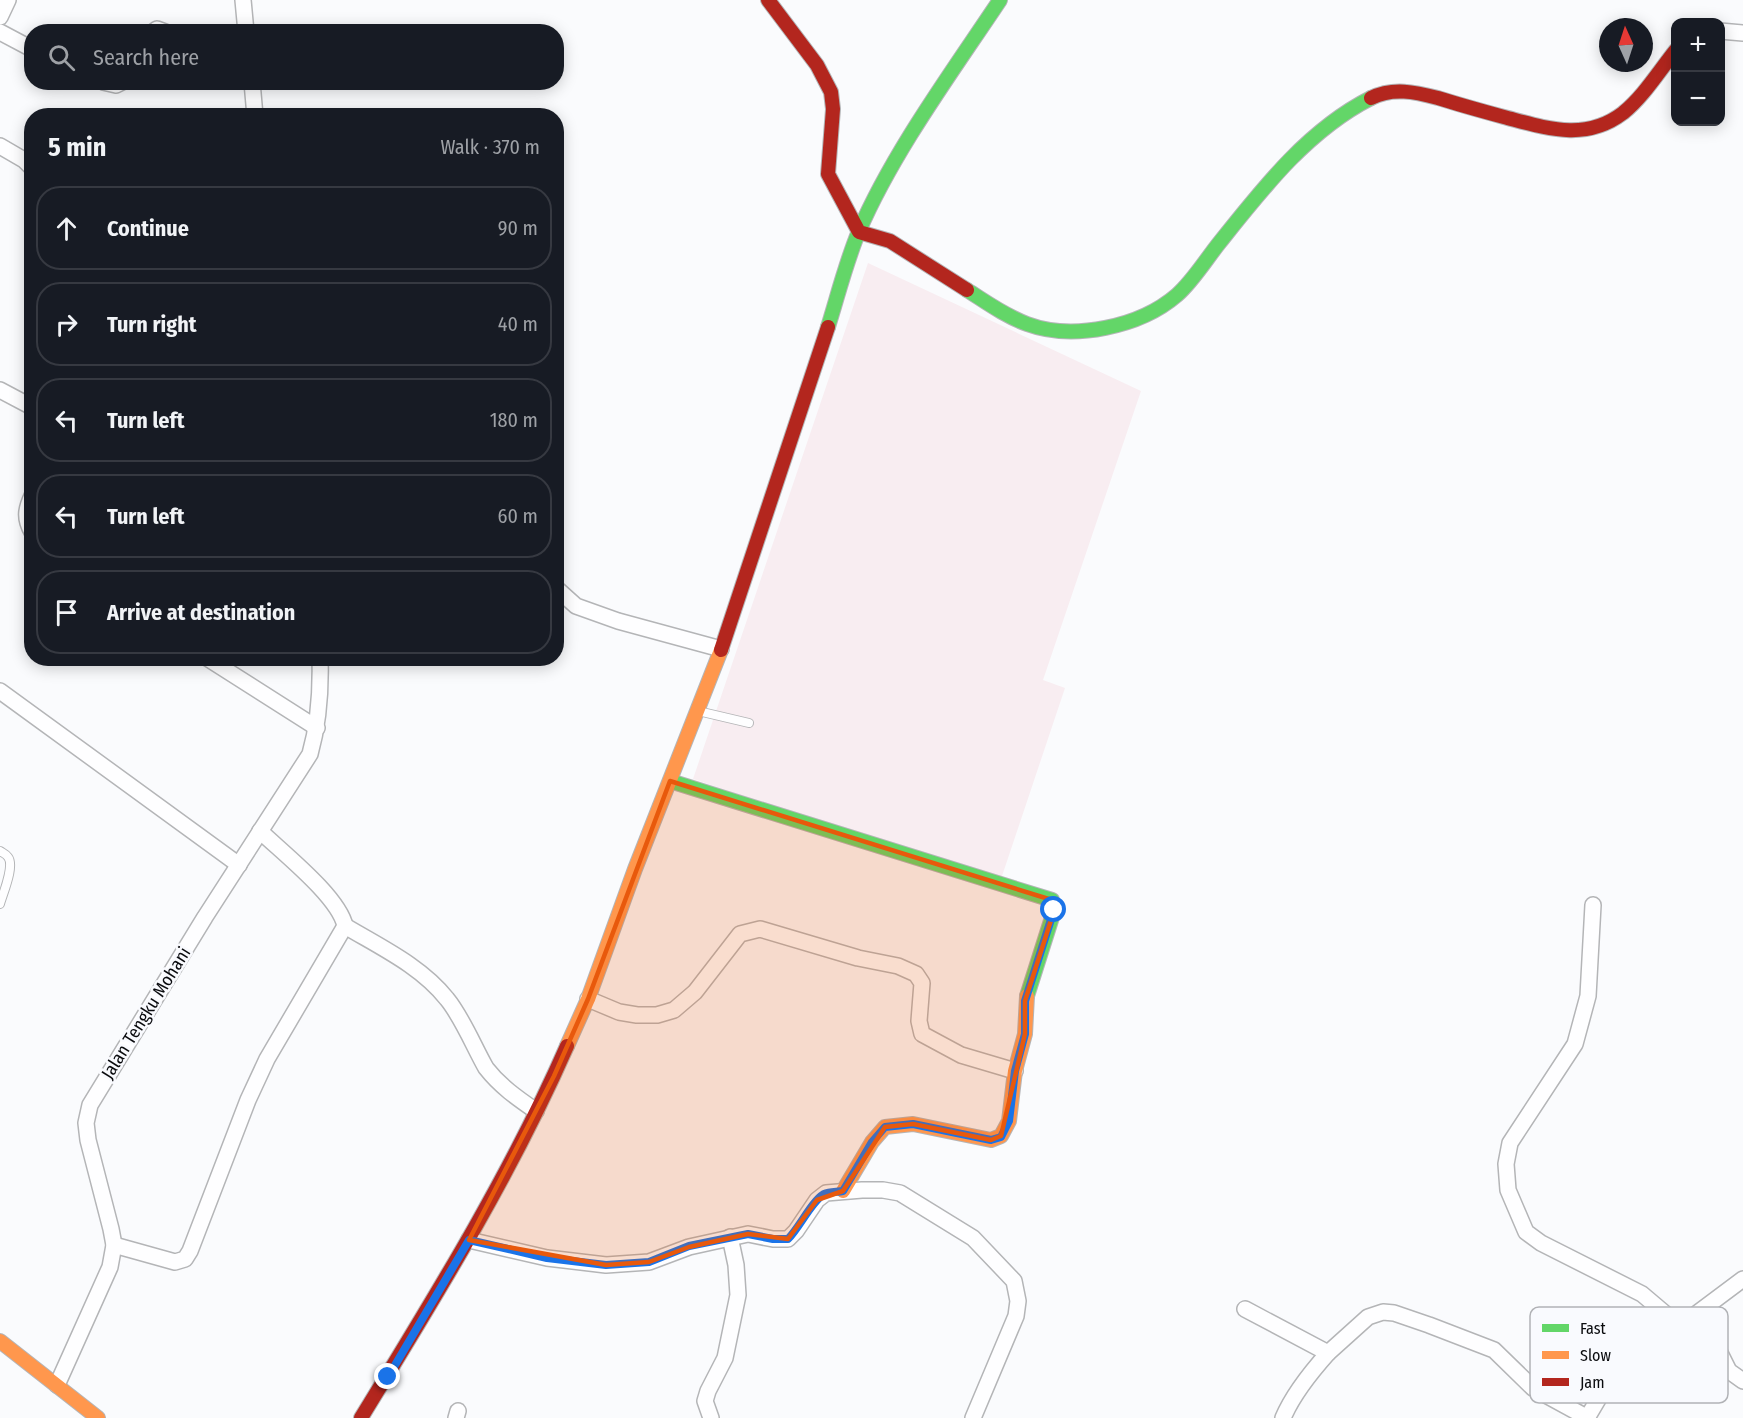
<!DOCTYPE html>
<html lang="en">
<head>
<meta charset="utf-8">
<style>
  :root { --surface:#171b24; --page:#20242c; --text:#f1f3f6; --muted:#9ea1a6; --line:#363941 }
  body { margin:0; font-family:"Fira Sans Condensed",sans-serif; background:var(--page); color:var(--text) }
  .controls { position:absolute; right:18px; top:18px; display:grid; overflow:hidden; border-radius:12px; box-shadow:0 3px 15px #0003 }
  .controls button { width:54px; height:54px; display:grid; place-items:center; padding:0; border:0; border-bottom:2px solid var(--line); background:var(--surface); color:var(--text); font:30px sans-serif }
  .compass { position:absolute; left:1599px; top:18px; width:54px; height:54px; border-radius:50%; background:var(--surface); box-shadow:0 3px 15px #0003; rotate:357deg }
  .stop { position:absolute; width:18px; height:18px; margin:-14px; border:4px solid #1a73e8; border-radius:50%; background:#fff }
  .stop.end { background:#1a73e8; border-color:#fff; box-shadow:0 2px 6px #0008 }
  .list { margin:0; padding:0; list-style:none }
  h2 { display:flex; justify-content:space-between; align-items:center; height:78px; margin:0; padding:0 24px; font-size:26px }
  h2 small { font-size:20px; font-weight:400; color:var(--muted) }
  .list li { display:grid; grid-template-columns:39px 1fr auto; gap:18px; align-items:center; box-sizing:border-box; height:84px; margin:0 12px 12px; padding:0 12px; border:2px solid var(--line); border-radius:24px }
  .list b { display:block; font-size:22px; white-space:nowrap }
  .list em { font-size:20px; font-style:normal; color:var(--muted) }
  .icon { flex:none; width:33px; height:33px; fill:none; stroke:currentColor; stroke-width:2; stroke-linecap:round; stroke-linejoin:round }
  .map { position:relative; flex:none; width:1743px; height:1418px; overflow:hidden }
  .search { position:absolute; background:var(--surface); box-shadow:0 3px 15px #0003; left:24px; top:24px; width:540px; height:66px; display:flex; align-items:center; gap:15px; box-sizing:border-box; padding:0 21px; border-radius:24px; color:var(--muted); font-size:22px }
  .panel { position:absolute; background:var(--surface); box-shadow:0 3px 15px #0003; left:24px; top:108px; width:540px; height:558px; border-radius:24px }
  .map>svg:first-child { display:block }
  .education { fill:#f8edf1 }
  .lines { fill:none; stroke-linecap:round; stroke-linejoin:round }
  .lane-casing { stroke:#b4b5b7; stroke-width:10 }
  .street-casing { stroke:#b4b5b7; stroke-width:18 }
  .fast-casing { stroke:#b4b5b7; stroke-width:16 }
  .slow-casing { stroke:#b4b5b7; stroke-width:16 }
  .jam-casing { stroke:#b4b5b7; stroke-width:16 }
  .lane { stroke:#fefeff; stroke-width:8 }
  .street { stroke:#fefeff; stroke-width:15 }
  .fast { stroke:#63d668; stroke-width:14 }
  .slow { stroke:#ff974d; stroke-width:14 }
  .jam { stroke:#b3261e; stroke-width:14 }
  .route { stroke:#1a73e8; stroke-width:8 }
  .marked { fill:#e8590c; fill-opacity:0.2; stroke:#e8590c; stroke-width:4.5; stroke-linejoin:round }
  .labels { text-anchor:middle; stroke-width:5; stroke-linejoin:round; paint-order:stroke }
  .street-label { font-size:18px; fill:#0a0b0e; stroke:#f9fafe }
  .key { fill:#f9fafe; stroke:#b1b2b6; stroke-width:1.5 }
  .key-label { font-size:16px; fill:#0a0b0e }
</style>
</head>
<body>
<div class="map">
<svg width="1743" height="1418" viewBox="0 0 1743 1418">
  <rect width="100%" height="100%" fill="#fafbfd"/>
  <polygon class="education" points="868,263 1141,391 1043,680 1065,688 1000,882 693,779"/>
  <g class="lines">
    <g class="lane-casing">
      <g id="lane">
        <polyline points="698,711 749,723"/>
        <path d="M 0,851 C 3,853 6,854 8,857 C 15,866 3,893 0,904"/>
      </g>
    </g>
    <g class="street-casing">
      <g id="street">
        <polyline points="243,0 246,32"/>
        <polyline points="0,17 8,0"/>
        <polyline points="1720,31 1743,33"/>
        <polyline points="0,32 32,49"/>
        <polyline points="153,32 157,29 165,32"/>
        <polyline points="103,82 116,85 122,82"/>
        <polyline points="252,82 255,116"/>
        <polyline points="0,146 24,160 32,168"/>
        <polyline points="0,390 32,407"/>
        <path d="M 32,496 C 26,509 24,518 32,532"/>
        <polyline points="556,588 576,606 618,621 721,649"/>
        <polyline points="207,658 317,728"/>
        <polyline points="0,691 239,865"/>
        <polyline points="1593,905 1588,996 1575,1044 1510,1143 1506,1164 1508,1190 1526,1232 1541,1243 1642,1294 1681,1327"/>
        <path d="M 345,926 C 380,947 421,966 447,999 C 462,1017 474,1047 486,1068 C 500,1086 517,1098 536,1111"/>
        <polyline points="588,999 619,1012 637,1015 657,1015 674,1010 695,992 740,934 760,929 858,958 898,966 916,974 922,983 919,1021 922,1034 961,1055 1015,1071"/>
        <polyline points="469,1240 547,1258 606,1265 649,1262 689,1247 748,1234 773,1239 788,1239 796,1231 817,1200 826,1193 862,1190 883,1190 900,1193 973,1238 1014,1281 1018,1301 1016,1316 973,1418"/>
        <path d="M 114,1245 L 175,1262 L 185,1259 L 190,1251 L 248,1100 L 267,1059 L 345,926 C 339,897 283,853 260,831"/>
        <polyline points="1245,1309 1328,1353 1368,1317 1383,1312 1394,1313 1429,1325 1494,1350 1533,1388 1588,1418"/>
        <path d="M 1663,1344 C 1677,1341 1698,1331 1712,1337 L 1729,1371 L 1743,1381"/>
        <path d="M 57,1385 L 110,1267 L 114,1245 L 111,1229 L 88,1140 L 86,1123 L 90,1105 L 205,917 L 310,754 C 319,722 321,692 320,658"/>
        <polyline points="456,1418 458,1411"/>
        <polyline points="711,1418 705,1401 708,1391 725,1358 738,1295 736,1265 730,1237"/>
        <path d="M 1283,1418 C 1293,1394 1311,1372 1328,1353"/>
        <polyline points="1587,1418 1603,1391 1616,1374 1743,1279"/>
      </g>
    </g>
    <g class="fast-casing">
      <g id="fast">
        <path d="M 967,290 C 986,302 1005,316 1027,324 C 1073,341 1140,327 1177,295 C 1193,281 1207,258 1220,242 C 1263,188 1308,130 1371,98"/>
        <path d="M 828,327 C 838,295 846,262 859,231 C 893,152 952,72 1000,0"/>
        <polyline points="670,781 1052,900 1054,911 1027,996"/>
      </g>
    </g>
    <g class="slow-casing">
      <g id="slow">
        <polyline points="567,1046 588,999 635,869 721,650"/>
        <polyline points="843,1191 872,1142 885,1127 913,1124 991,1140 1001,1136 1009,1121 1015,1071 1025,1034 1027,996"/>
        <polyline points="0,1341 98,1418"/>
      </g>
    </g>
    <g class="jam-casing">
      <g id="jam">
        <polyline points="768,0 817,65 831,92 833,109 828,174 859,232 890,241 967,290"/>
        <path d="M 1371,98 C 1393,87 1415,92 1438,98 C 1460,105 1482,111 1504,117 C 1546,128 1585,142 1623,113 C 1644,96 1659,71 1676,50"/>
        <polyline points="721,650 828,327"/>
        <path d="M 361,1418 C 435,1297 510,1176 567,1046"/>
      </g>
    </g>
    <use href="#lane" class="lane"/>
    <use href="#street" class="street"/>
    <use href="#fast" class="fast"/>
    <use href="#slow" class="slow"/>
    <use href="#jam" class="jam"/>
  </g>
  <g class="lines">
    <path class="route" d="M 388,1377 L 469,1240 L 547,1258 L 606,1265 L 649,1262 L 689,1246 L 748,1234 L 773,1239 L 788,1239 C 800,1227 811,1202 824,1194 C 829,1192 837,1192 843,1191 L 872,1142 L 885,1127 L 913,1124 L 991,1140 L 1001,1137 L 1009,1121 L 1015,1071 L 1025,1034 L 1025,1001 L 1054,910"/>
  </g>
  <path class="marked" d="M 670,781 L 1052,900 L 1054,911 L 1025,1001 L 1025,1034 L 1001,1136 L 991,1140 L 913,1124 L 885,1127 L 843,1191 L 817,1200 L 788,1239 L 748,1234 L 689,1247 L 649,1262 L 606,1265 L 469,1240 L 554,1076 L 588,999 Z"/>
  <g class="labels">
    <g class="street-label">
      <text transform="translate(146 1013) rotate(-58)" y="6">Jalan Tengku Mohani</text>
    </g>
  </g>
  <rect x="1530" y="1307" width="198" height="96" rx="9" class="key"/>
  <rect x="1542" y="1324" width="27" height="8" fill="#63d668"/>
  <rect x="1542" y="1351" width="27" height="8" fill="#ff974d"/>
  <rect x="1542" y="1378" width="27" height="8" fill="#b3261e"/>
  <g class="key-label">
    <text x="1580" y="1334">Fast</text>
    <text x="1580" y="1361">Slow</text>
    <text x="1580" y="1388">Jam</text>
  </g>
</svg>
<div class="controls">
<button>+</button>
<button>−</button>
</div>
<svg class="compass" viewBox="-18 -18 36 36"><path d="M0-13l5 13h-10z" fill="#e53935"/><path d="M0 13l5-13h-10z" fill="#9ea1a6"/></svg>
<div class="stop" style="left:1054px;top:910px"></div>
<div class="stop end" style="left:388px;top:1377px"></div>
<div class="search"><svg class="icon" aria-label="search" viewBox="0 0 24 24"><circle cx="10" cy="10" r="6"/><path d="M15 15l6 6"/></svg>Search here</div>
<section class="panel">
<h2>5 min<small>Walk · 370 m</small></h2>
<ul class="list">
<li><svg class="icon" aria-label="ahead" viewBox="0 0 24 24"><path d="M12 20V5M6 11l6-6 6 6"/></svg><div><b>Continue</b></div><em>90 m</em></li>
<li><svg class="icon" aria-label="right" viewBox="0 0 24 24"><path d="M7 20v-9h11M14 6l5 5-5 5"/></svg><div><b>Turn right</b></div><em>40 m</em></li>
<li><svg class="icon" aria-label="left" viewBox="0 0 24 24"><path d="M17 20v-9H6M10 6l-5 5 5 5"/></svg><div><b>Turn left</b></div><em>180 m</em></li>
<li><svg class="icon" aria-label="left" viewBox="0 0 24 24"><path d="M17 20v-9H6M10 6l-5 5 5 5"/></svg><div><b>Turn left</b></div><em>60 m</em></li>
<li><svg class="icon" aria-label="arrive" viewBox="0 0 24 24"><path d="M6 21V4h12l-3 4 3 4H6"/></svg><div><b>Arrive at destination</b></div></li>
</ul>
</section>
</div>
</body>
</html>
